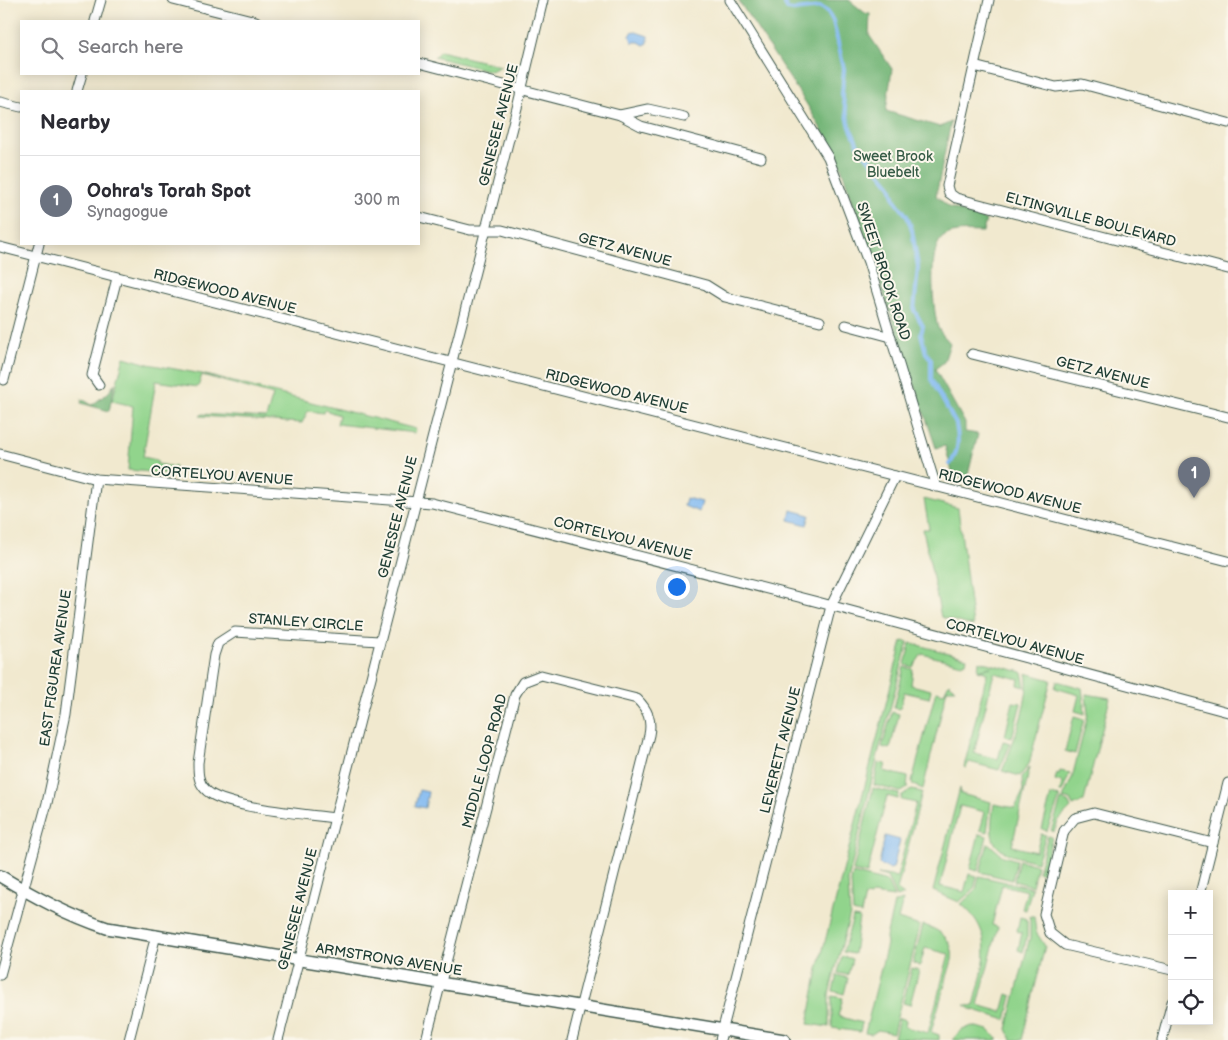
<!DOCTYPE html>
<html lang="en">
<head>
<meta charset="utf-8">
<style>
  :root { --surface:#fff; --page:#f7f7f7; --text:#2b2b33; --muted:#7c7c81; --line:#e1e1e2; --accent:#c8321e }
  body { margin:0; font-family:"Balsamiq Sans",sans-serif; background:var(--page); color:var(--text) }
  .controls { position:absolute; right:15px; bottom:15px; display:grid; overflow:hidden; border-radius:0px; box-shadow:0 2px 12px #0003 }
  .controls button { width:45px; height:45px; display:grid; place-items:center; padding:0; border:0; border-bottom:1px solid var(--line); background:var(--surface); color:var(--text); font:25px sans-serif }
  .you { position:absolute; left:676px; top:586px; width:18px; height:18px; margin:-12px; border:4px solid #fff; border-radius:50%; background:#1a73e8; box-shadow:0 0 0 8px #1a73e833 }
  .badge { display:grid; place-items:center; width:32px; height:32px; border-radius:50%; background:var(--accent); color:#fff; font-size:16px; font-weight:700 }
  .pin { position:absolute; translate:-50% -41px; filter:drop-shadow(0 1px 2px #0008) }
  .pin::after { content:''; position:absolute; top:26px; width:18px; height:15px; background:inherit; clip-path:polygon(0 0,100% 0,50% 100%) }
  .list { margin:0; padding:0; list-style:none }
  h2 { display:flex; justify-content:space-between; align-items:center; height:65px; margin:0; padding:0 20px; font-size:21px }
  h2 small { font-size:16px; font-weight:400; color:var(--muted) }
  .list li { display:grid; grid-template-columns:32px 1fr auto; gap:15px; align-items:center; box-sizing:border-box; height:90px; padding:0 20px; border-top:1px solid var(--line) }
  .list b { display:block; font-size:19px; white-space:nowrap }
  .list p { margin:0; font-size:16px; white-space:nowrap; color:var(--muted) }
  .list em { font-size:16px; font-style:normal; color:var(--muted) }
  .icon { flex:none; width:28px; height:28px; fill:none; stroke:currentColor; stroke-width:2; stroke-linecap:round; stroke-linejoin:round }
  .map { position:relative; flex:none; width:1228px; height:1040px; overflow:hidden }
  .search { position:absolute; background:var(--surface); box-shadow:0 2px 12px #0003; left:20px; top:20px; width:400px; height:55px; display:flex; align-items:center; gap:12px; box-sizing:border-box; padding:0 18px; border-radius:0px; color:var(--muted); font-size:19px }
  .panel { position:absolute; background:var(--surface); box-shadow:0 2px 12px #0003; left:20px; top:90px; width:400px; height:155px; border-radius:0px }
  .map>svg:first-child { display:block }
  .green { fill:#91d48c; stroke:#588860 }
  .forest { fill:#74b678; stroke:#4a7a56 }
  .water { fill:#81b9f1; stroke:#507b92 }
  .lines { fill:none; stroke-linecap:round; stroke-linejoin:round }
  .stream { stroke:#81b9f1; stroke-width:4 }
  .minor-casing { stroke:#3e574b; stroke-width:11 }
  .tertiary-casing { stroke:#3e574b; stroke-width:14 }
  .minor { stroke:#fff; stroke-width:9 }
  .tertiary { stroke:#fff; stroke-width:11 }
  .labels { text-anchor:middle; stroke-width:4; stroke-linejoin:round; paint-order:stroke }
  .street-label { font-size:14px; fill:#1f3d34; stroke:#fbf7ec }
  .park-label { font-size:14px; fill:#365b46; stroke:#fbf7ec }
</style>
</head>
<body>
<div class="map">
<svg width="1228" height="1040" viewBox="0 0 1228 1040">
  <rect width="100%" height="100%" fill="#fbf7ec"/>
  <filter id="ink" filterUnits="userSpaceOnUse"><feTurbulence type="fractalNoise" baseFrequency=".02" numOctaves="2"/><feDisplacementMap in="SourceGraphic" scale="10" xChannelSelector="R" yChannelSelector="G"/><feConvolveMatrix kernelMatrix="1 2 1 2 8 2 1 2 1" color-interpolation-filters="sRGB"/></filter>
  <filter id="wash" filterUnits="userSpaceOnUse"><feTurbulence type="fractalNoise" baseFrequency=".0096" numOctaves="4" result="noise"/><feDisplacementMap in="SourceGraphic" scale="20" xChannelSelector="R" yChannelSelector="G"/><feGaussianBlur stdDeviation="1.12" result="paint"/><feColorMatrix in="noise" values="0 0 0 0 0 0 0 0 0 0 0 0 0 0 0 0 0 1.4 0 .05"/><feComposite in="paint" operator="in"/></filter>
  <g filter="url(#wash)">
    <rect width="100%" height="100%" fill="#f1e9cf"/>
    <g class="green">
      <polygon points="440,51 501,66 491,71 434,57"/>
      <polygon points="124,357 148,364 202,374 416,429 415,433 337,424 339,415 325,410 323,413 308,411 302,423 200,416 202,414 266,418 273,395 202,375 198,387 156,381 143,457 157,460 157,464 175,467 174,474 128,470 133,406 112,401"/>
      <polygon points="924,499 958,508 973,626 941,617 923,529 929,529"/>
      <polygon points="902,641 908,642 878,754 848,881 850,914 829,994 829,1027 808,1024 818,969"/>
      <polygon points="910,643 967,658 966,662 962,664 922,654 913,667 905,665"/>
      <polygon points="979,661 1022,672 1025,687 1018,685 1019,679 994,673 974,753 998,759 1003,741 1011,743 999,770 969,762 966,768 964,767 987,673 978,670 991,667 978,670"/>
      <polygon points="904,667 913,669 911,685 931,690 929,698 904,692 900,709 894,708"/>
      <path d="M 1026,673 L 1051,680 L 1029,764 L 1020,776 L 1002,771 C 1011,749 1032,696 1026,673 Z"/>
      <polygon points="1057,681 1082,688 1085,714 1075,711 1079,695 1055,688"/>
      <polygon points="949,683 955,689 947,689 923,789 913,785 912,781 936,691 944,693"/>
      <polygon points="1086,694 1110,698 1084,801 1073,806 1070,800 1063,798 1072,778 1088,714"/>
      <polygon points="1013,702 1021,703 1012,738 1005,736"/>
      <polygon points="892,712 899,714 890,749 882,747"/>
      <polygon points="1074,716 1084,719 1075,754 1065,751"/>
      <polygon points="878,763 886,764 884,771 908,777 907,788 901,792 874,785"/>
      <path d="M 1030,767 L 1012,846 L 1036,852 L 1041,834 L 1046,835 L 1037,862 C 997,852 986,850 994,804 L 1015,808 L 1023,792 L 1022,777 Z"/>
      <polygon points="1060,771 1070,773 1062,792 1060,792 1062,782 1055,780 1057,773 1059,774"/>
      <polygon points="873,788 899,794 898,799 887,796 867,874 853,871"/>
      <polygon points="960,788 961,794 991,802 987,832 980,830 985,812 960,806 940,886 964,892 969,874 977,876 974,889 959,902 933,891"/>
      <polygon points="912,790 922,792 897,890 904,895 896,897 887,877 878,874 897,877 916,803 901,800 902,795"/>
      <polygon points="1051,795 1060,797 1047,831 1042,829"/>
      <polygon points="1061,800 1068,802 1071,808 1058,821 1054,832 1051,831"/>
      <polygon points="979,834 987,836 978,871 970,869"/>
      <polygon points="1048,836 1052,837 1043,873 1038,872"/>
      <polygon points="988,843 1003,856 1017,860 1012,880 980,872"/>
      <polygon points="1019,860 1037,865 1032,886 1014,881"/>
      <polygon points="853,873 887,882 894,897 872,894 870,897 865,896 861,914 853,912 851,882"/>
      <path d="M 979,876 L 1032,888 L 1026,910 L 1022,909 L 1027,891 L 1002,885 L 992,925 L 998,927 L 978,1005 L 1002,1012 L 1007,994 L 1012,996 L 1006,1020 L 971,1009 L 965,1005 L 974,1006 C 983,966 998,935 961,904 L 976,890 Z"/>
      <polygon points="903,900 898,919 920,926 893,1033 878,1030 872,1034 865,1033 887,944 886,937 894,903"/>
      <polygon points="1030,916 1034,916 1036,932 1045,946 1022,1040 1012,1040 1007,1029 1030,937"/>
      <polygon points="853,917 859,918 854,954 843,952"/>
      <polygon points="1020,917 1027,919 1027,936 1023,952 1018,950 1022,933 1017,931"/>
      <path d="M 923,925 C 940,929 955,941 952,960 L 931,1032 L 939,1035 L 939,1040 L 894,1038 L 899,1018 L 906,1020 L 905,1027 L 928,1033 L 949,954 L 925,948 L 920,966 L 913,963 Z"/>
      <polygon points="842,956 852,959 848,975 838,973"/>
      <polygon points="912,968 919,970 910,1005 903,1003"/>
      <polygon points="837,975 848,978 844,994 833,991"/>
      <polygon points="832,996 843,998 838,1016 862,1023 860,1032 832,1028"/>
      <polygon points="972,1026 989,1030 998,1040 953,1040 960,1031"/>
    </g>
    <g class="forest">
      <path d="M 738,0 L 849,0 L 865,13 L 870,14 L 869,35 L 892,69 L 886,111 L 940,127 L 951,122 L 936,196 L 949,207 L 986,220 L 983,232 C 969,232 953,229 942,238 C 928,251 933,306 937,324 C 938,331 946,338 950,343 L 944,362 L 935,369 L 965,423 L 965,432 L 978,434 L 967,479 L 953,475 L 945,446 L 936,448 L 838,158 L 806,103 Z"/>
      <polygon points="115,383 109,411 81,403 82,399 92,405 109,392"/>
    </g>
    <g class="water">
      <polygon points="633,31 648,36 648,43 644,45 639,42 632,42 630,36"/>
      <polygon points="686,498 702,502 699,512 684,506"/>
      <polygon points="791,510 810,515 807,525 789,520"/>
      <polygon points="419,790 428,792 425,808 415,806"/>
      <polygon points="885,836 900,840 893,868 889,869 879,864"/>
    </g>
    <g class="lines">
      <path class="stream" d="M 783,0 L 787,9 L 794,10 L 821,7 L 828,12 L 833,21 L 844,69 L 842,94 L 850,127 L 859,147 L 891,186 L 895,200 L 907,216 L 912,230 L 918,267 L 914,310 L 923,326 L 921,334 L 926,353 L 931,359 L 931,379 L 956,424 C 959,439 959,451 950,464"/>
    </g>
  </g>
  <g filter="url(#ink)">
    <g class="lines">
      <g class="minor-casing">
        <g id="minor">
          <polyline points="173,0 256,21"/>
          <polyline points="730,0 828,157 868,262 936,487"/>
          <polyline points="989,0 947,186 949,193 956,198 1228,269"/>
          <polyline points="95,21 101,0"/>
          <polyline points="419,63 620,115 641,126 761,158"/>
          <polyline points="974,66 1056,87 1082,84 1228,123"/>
          <polyline points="77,91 82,74"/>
          <polyline points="0,102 21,107"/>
          <polyline points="620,115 648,109 684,117"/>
          <polyline points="419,217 470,230 502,230 706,285 725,297 820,321"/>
          <polyline points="0,247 1228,561"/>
          <polyline points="846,325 891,337"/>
          <polyline points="972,354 1228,417"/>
          <polyline points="4,380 39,244"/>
          <polyline points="99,385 92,375 117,278"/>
          <polyline points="0,454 96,479 432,503 814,601 1228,712"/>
          <path d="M 334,818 C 307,814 220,808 205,789 C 198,782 198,772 198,763 L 214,655 L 218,643 L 235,632 L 379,641"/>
          <polyline points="1200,894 1228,783"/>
          <polyline points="1172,970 1065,945 1050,933 1044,914 1064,831 1075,818 1094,813 1213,843"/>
          <polyline points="0,975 47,803 66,714 96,479"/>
          <polyline points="129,1040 156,935"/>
          <polyline points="278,1040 518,104 543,0"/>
          <path d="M 426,1040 L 515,695 L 523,682 L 541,675 L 637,699 C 648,710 652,720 649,735 L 572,1040"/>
          <polyline points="720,1040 831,606 895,476"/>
          <polyline points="1162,1040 1172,1002"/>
        </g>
      </g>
      <g class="tertiary-casing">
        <path id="tertiary" d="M 0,876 C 35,897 68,915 107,928 L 784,1040"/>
      </g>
      <use href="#minor" class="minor"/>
      <use href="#tertiary" class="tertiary"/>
    </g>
  </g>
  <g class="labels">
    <g class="street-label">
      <text transform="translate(498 125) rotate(-76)" y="5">GENESEE AVENUE</text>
      <text transform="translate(1091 219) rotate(15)" y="5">ELTINGVILLE BOULEVARD</text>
      <text transform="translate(625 249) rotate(15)" y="5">GETZ AVENUE</text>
      <text transform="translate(884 271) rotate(72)" y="5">SWEET BROOK ROAD</text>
      <text transform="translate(225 291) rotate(14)" y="5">RIDGEWOOD AVENUE</text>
      <text transform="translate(1103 372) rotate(14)" y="5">GETZ AVENUE</text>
      <text transform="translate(617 391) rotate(14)" y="5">RIDGEWOOD AVENUE</text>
      <text transform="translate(222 475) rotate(4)" y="5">CORTELYOU AVENUE</text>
      <text transform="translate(1010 491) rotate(14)" y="5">RIDGEWOOD AVENUE</text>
      <text transform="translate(397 517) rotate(-76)" y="5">GENESEE AVENUE</text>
      <text transform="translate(623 538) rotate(14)" y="5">CORTELYOU AVENUE</text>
      <text transform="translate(306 622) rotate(4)" y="5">STANLEY CIRCLE</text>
      <text transform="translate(1015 641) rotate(15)" y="5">CORTELYOU AVENUE</text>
      <text transform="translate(55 668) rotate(-82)" y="5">EAST FIGUREA AVENUE</text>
      <text transform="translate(780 750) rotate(-76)" y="5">LEVERETT AVENUE</text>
      <text transform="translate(484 761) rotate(-75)" y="5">MIDDLE LOOP ROAD</text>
      <text transform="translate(297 909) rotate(-76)" y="5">GENESEE AVENUE</text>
      <text transform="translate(389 959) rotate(9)" y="5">ARMSTRONG AVENUE</text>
    </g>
    <g class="park-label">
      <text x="893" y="161">Sweet Brook<tspan x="893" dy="16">Bluebelt</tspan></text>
    </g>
  </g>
</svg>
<div class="controls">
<button>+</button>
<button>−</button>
<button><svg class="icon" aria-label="locate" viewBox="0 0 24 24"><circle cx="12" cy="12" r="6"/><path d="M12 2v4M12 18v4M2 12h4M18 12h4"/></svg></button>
</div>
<div class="you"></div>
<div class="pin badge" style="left:1194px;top:498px;background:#6b7280">1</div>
<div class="search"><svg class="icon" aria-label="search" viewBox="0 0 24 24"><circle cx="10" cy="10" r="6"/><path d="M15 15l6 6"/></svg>Search here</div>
<section class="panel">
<h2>Nearby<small></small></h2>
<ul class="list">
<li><span class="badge" style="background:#6b7280">1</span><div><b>Oohra's Torah Spot</b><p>Synagogue</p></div><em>300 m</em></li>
</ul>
</section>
</div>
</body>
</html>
